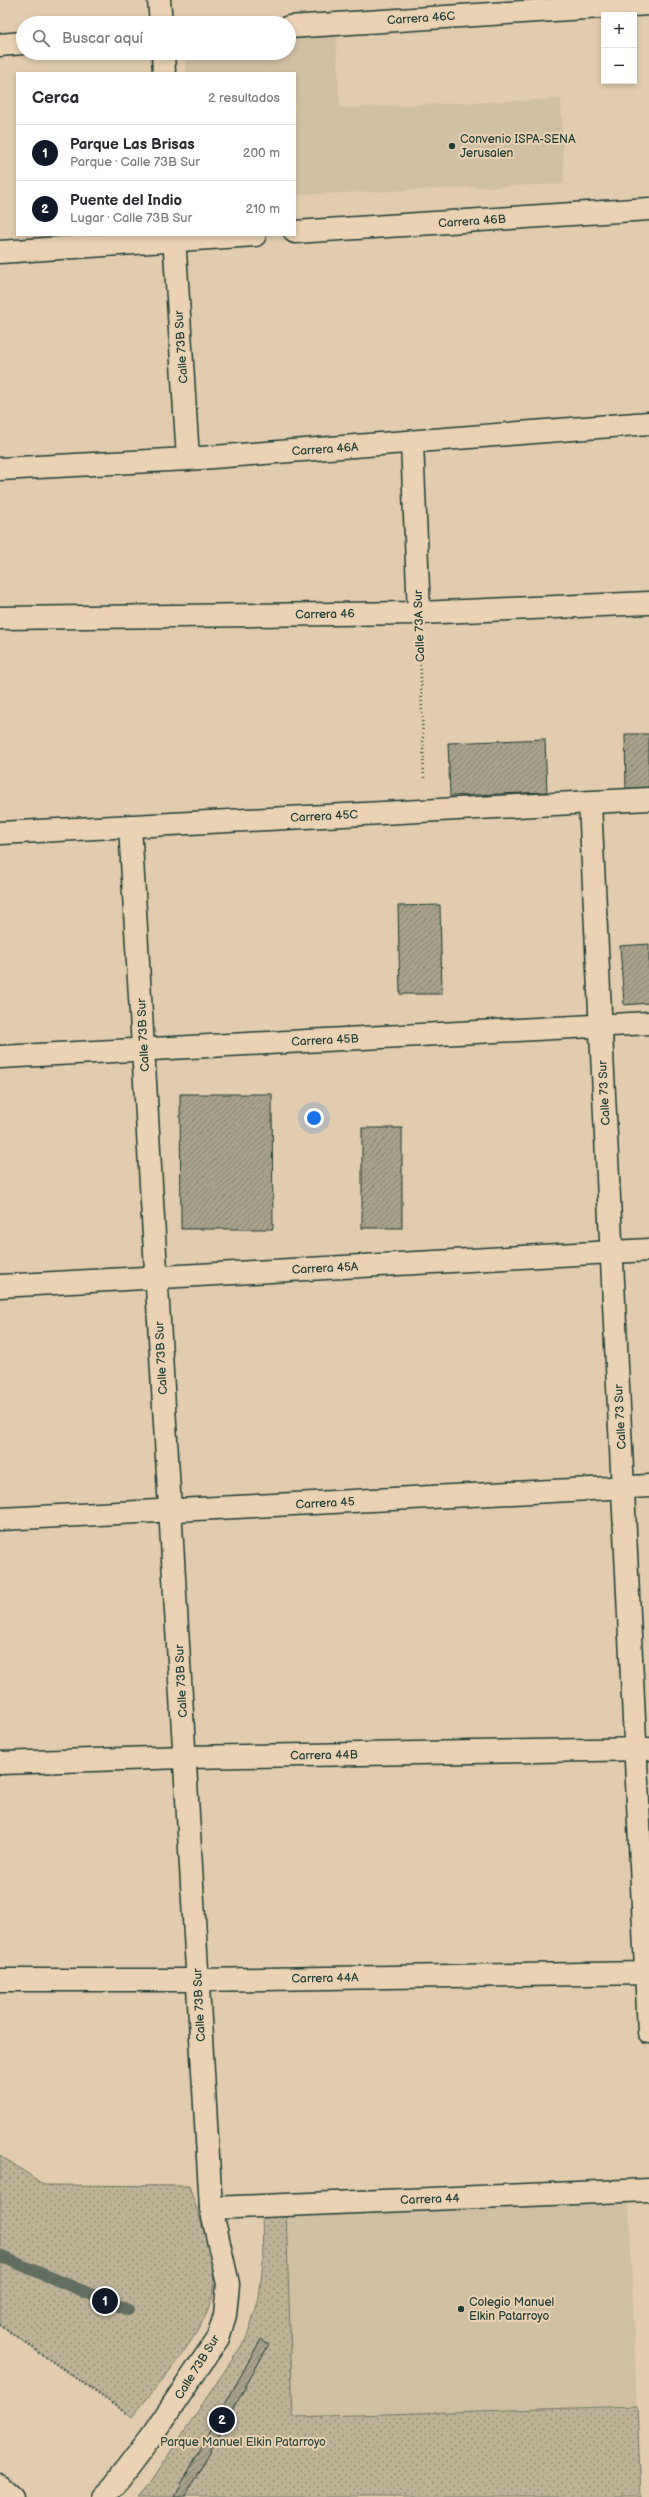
<!DOCTYPE html>
<html lang="es">
<head>
<meta charset="utf-8">
<style>
  :root { --surface:#fff; --page:#f2f2f3; --text:#2b2b33; --muted:#7c7c81; --line:#e1e1e2; --accent:#111827 }
  body { margin:0; font-family:"Balsamiq Sans",sans-serif; background:var(--page); color:var(--text) }
  .controls { position:absolute; right:12px; top:12px; display:grid; overflow:hidden; border-radius:0px; box-shadow:0 2px 6px #0003 }
  .controls button { width:36px; height:36px; display:grid; place-items:center; padding:0; border:0; border-bottom:1px solid var(--line); background:var(--surface); color:var(--text); font:20px sans-serif }
  .you { position:absolute; left:314px; top:1118px; width:14px; height:14px; margin:-10px; border:3px solid #fff; border-radius:50%; background:#1a73e8; box-shadow:0 0 0 6px #1a73e833 }
  .badge { display:grid; place-items:center; width:26px; height:26px; border-radius:50%; background:var(--accent); color:#fff; font-size:13px; font-weight:700 }
  .pin { position:absolute; translate:-50% -50%; border:2px solid #fff; box-shadow:0 1px 4px #0006 }
  .list { margin:0; padding:0; list-style:none }
  h2 { display:flex; justify-content:space-between; align-items:center; height:52px; margin:0; padding:0 16px; font-size:17px }
  h2 small { font-size:13px; font-weight:400; color:var(--muted) }
  .list li { display:grid; grid-template-columns:26px 1fr auto; gap:12px; align-items:center; box-sizing:border-box; height:56px; padding:0 16px; border-top:1px solid var(--line) }
  .list b { display:block; font-size:15px; white-space:nowrap }
  .list p { margin:0; font-size:13px; white-space:nowrap; color:var(--muted) }
  .list em { font-size:13px; font-style:normal; color:var(--muted) }
  .icon { flex:none; width:22px; height:22px; fill:none; stroke:currentColor; stroke-width:2; stroke-linecap:round; stroke-linejoin:round }
  .map { position:relative; flex:none; width:649px; height:2497px; overflow:hidden }
  .search { position:absolute; background:var(--surface); box-shadow:0 2px 6px #0003; left:16px; top:16px; width:280px; height:44px; display:flex; align-items:center; gap:10px; box-sizing:border-box; padding:0 14px; border-radius:22px; color:var(--muted); font-size:15px }
  .panel { position:absolute; background:var(--surface); box-shadow:0 2px 6px #0003; left:16px; top:72px; width:280px; height:164px; border-radius:0px }
  .map>svg:first-child { display:block }
  .built { fill:#d1bfa2 }
  .green { fill:url(#green-dots); stroke:#6e7866 }
  .lines { fill:none; stroke-linecap:round; stroke-linejoin:round }
  .stream { stroke:#626e5e; stroke-width:12 }
  .building { fill:url(#building-hatch); stroke:#1f3d34 }
  .minor-casing { stroke:#1f3d34; stroke-width:25 }
  .path { stroke:#1f3d34; stroke-width:2.5; stroke-dasharray:1 3; stroke-linecap:butt }
  .minor { stroke:#ead2b2; stroke-width:22 }
  .poi-dot { fill:#1f3d34; stroke:#ead2b2; stroke-width:1.5 }
  .labels { text-anchor:middle; stroke-width:4; stroke-linejoin:round; paint-order:stroke }
  .street-label { font-size:12px; fill:#1f3d34; stroke:#ead2b2 }
  .poi-label { font-size:12px; fill:#1f3d34; stroke:#ead2b2; text-anchor:start }
  .park-label { font-size:12px; fill:#2f493e; stroke:#ead2b2 }
</style>
</head>
<body>
<div class="map">
<svg width="649" height="2497" viewBox="0 0 649 2497">
  <defs>
    <pattern id="green-dots" width="8" height="8" patternUnits="userSpaceOnUse"><rect width="8" height="8" fill="#beb297"/><path d="M2 2h.1M6 6h.1" fill="none" stroke="#9a927c" stroke-width="1.8" stroke-linecap="round"/></pattern>
    <pattern id="building-hatch" width="6" height="6" patternUnits="userSpaceOnUse"><rect width="6" height="6" fill="#a8a18a"/><path d="M-1 1l2-2M0 6l6-6M5 7l2-2" fill="none" stroke="#888472"/></pattern>
  </defs>
  <rect width="100%" height="100%" fill="#e2ccad"/>
  <filter id="ink" filterUnits="userSpaceOnUse"><feTurbulence type="fractalNoise" baseFrequency=".025" numOctaves="2"/><feDisplacementMap in="SourceGraphic" scale="8" xChannelSelector="R" yChannelSelector="G"/><feConvolveMatrix kernelMatrix="1 2 1 2 8 2 1 2 1" color-interpolation-filters="sRGB"/></filter>
  <g filter="url(#ink)">
    <g class="built">
      <polygon points="336,35 340,108 561,99 564,184 295,195 295,73 186,73 185,53 289,53 289,37"/>
      <polygon points="629,2201 637,2406 292,2417 286,2212"/>
    </g>
    <g class="green">
      <path d="M 0,2155 L 44,2185 L 189,2186 C 199,2217 213,2250 214,2284 C 215,2322 155,2388 132,2417 L 0,2325 Z"/>
      <polygon points="262,2212 286,2212 293,2417 637,2406 641,2497 138,2497 149,2484 246,2339 259,2299 263,2261"/>
    </g>
    <g class="lines">
      <polyline class="stream" points="0,2256 128,2310"/>
    </g>
    <g class="building">
      <polygon points="625,734 649,734 649,790 626,790"/>
      <polygon points="545,739 547,792 450,796 448,743"/>
      <polygon points="440,905 442,994 400,994 398,906"/>
      <polygon points="649,944 649,1003 624,1005 620,946"/>
      <polygon points="180,1094 272,1094 273,1229 181,1229"/>
      <rect x="362" y="1128" width="40" height="100"/>
      <polygon points="261,2339 269,2344 185,2497 174,2497"/>
    </g>
    <g class="lines">
      <g class="minor-casing">
        <g id="minor">
          <polyline points="159,0 161,23"/>
          <polyline points="289,27 649,4"/>
          <polyline points="0,45 23,43"/>
          <polyline points="163,53 164,73"/>
          <polyline points="295,232 649,209"/>
          <polyline points="174,235 188,459"/>
          <polyline points="0,252 255,235"/>
          <polyline points="412,442 419,613"/>
          <polyline points="0,469 188,459 649,423"/>
          <polyline points="0,618 419,613 649,603"/>
          <polyline points="590,803 649,2032"/>
          <polyline points="0,833 649,799"/>
          <polyline points="0,1057 649,1023"/>
          <polyline points="0,1286 649,1250"/>
          <polyline points="0,1519 649,1486"/>
          <polyline points="0,1763 185,1757 649,1749"/>
          <polyline points="0,1980 198,1980 649,1973"/>
          <polyline points="211,2208 649,2190"/>
          <polyline points="0,2486 12,2497"/>
          <polyline points="103,2497 114,2486 154,2433 218,2338 225,2315 228,2284 211,2208 130,826"/>
        </g>
      </g>
      <g class="path">
        <polyline points="420,645 424,778"/>
        <polyline points="0,2325 127,2414"/>
      </g>
      <use href="#minor" class="minor"/>
    </g>
  </g>
  <g class="poi-dot">
    <circle cx="452" cy="146" r="4"/>
    <circle cx="461" cy="2309" r="4"/>
  </g>
  <g class="labels">
    <g class="street-label">
      <text transform="translate(421 18) rotate(-4)" y="4">Carrera 46C</text>
      <text transform="translate(472 221) rotate(-4)" y="4">Carrera 46B</text>
      <text transform="translate(181 347) rotate(-94)" y="4">Calle 73B Sur</text>
      <text transform="translate(325 449) rotate(-4)" y="4">Carrera 46A</text>
      <text transform="translate(325 614) rotate(-1)" y="4">Carrera 46</text>
      <text transform="translate(419 626) rotate(-92)" y="4">Calle 73A Sur</text>
      <text transform="translate(324 816) rotate(-3)" y="4">Carrera 45C</text>
      <text transform="translate(143 1035) rotate(-93)" y="4">Calle 73B Sur</text>
      <text transform="translate(325 1040) rotate(-3)" y="4">Carrera 45B</text>
      <text transform="translate(604 1093) rotate(-93)" y="4">Calle 73 Sur</text>
      <text transform="translate(325 1268) rotate(-3)" y="4">Carrera 45A</text>
      <text transform="translate(161 1358) rotate(-93)" y="4">Calle 73B Sur</text>
      <text transform="translate(620 1417) rotate(-93)" y="4">Calle 73 Sur</text>
      <text transform="translate(325 1503) rotate(-3)" y="4">Carrera 45</text>
      <text transform="translate(181 1681) rotate(-93)" y="4">Calle 73B Sur</text>
      <text transform="translate(324 1755) rotate(-1)" y="4">Carrera 44B</text>
      <text transform="translate(325 1978) rotate(-1)" y="4">Carrera 44A</text>
      <text transform="translate(199 2005) rotate(-93)" y="4">Calle 73B Sur</text>
      <text transform="translate(430 2199) rotate(-2)" y="4">Carrera 44</text>
      <text transform="translate(197 2367) rotate(-58)" y="4">Calle 73B Sur</text>
    </g>
    <g class="poi-label">
      <text x="460" y="143">Convenio ISPA-SENA<tspan x="460" dy="14">Jerusalen</tspan></text>
      <text x="469" y="2306">Colegio Manuel<tspan x="469" dy="14">Elkin Patarroyo</tspan></text>
    </g>
    <g class="park-label">
      <text x="243" y="2446">Parque Manuel Elkin Patarroyo</text>
    </g>
  </g>
</svg>
<div class="controls">
<button>+</button>
<button>−</button>
</div>
<div class="you"></div>
<div class="pin badge" style="left:105px;top:2301px">1</div>
<div class="pin badge" style="left:222px;top:2420px">2</div>
<div class="search"><svg class="icon" aria-label="search" viewBox="0 0 24 24"><circle cx="10" cy="10" r="6"/><path d="M15 15l6 6"/></svg>Buscar aquí</div>
<section class="panel">
<h2>Cerca<small>2 resultados</small></h2>
<ul class="list">
<li><span class="badge">1</span><div><b>Parque Las Brisas</b><p>Parque · Calle 73B Sur</p></div><em>200 m</em></li>
<li><span class="badge">2</span><div><b>Puente del Indio</b><p>Lugar · Calle 73B Sur</p></div><em>210 m</em></li>
</ul>
</section>
</div>
</body>
</html>
